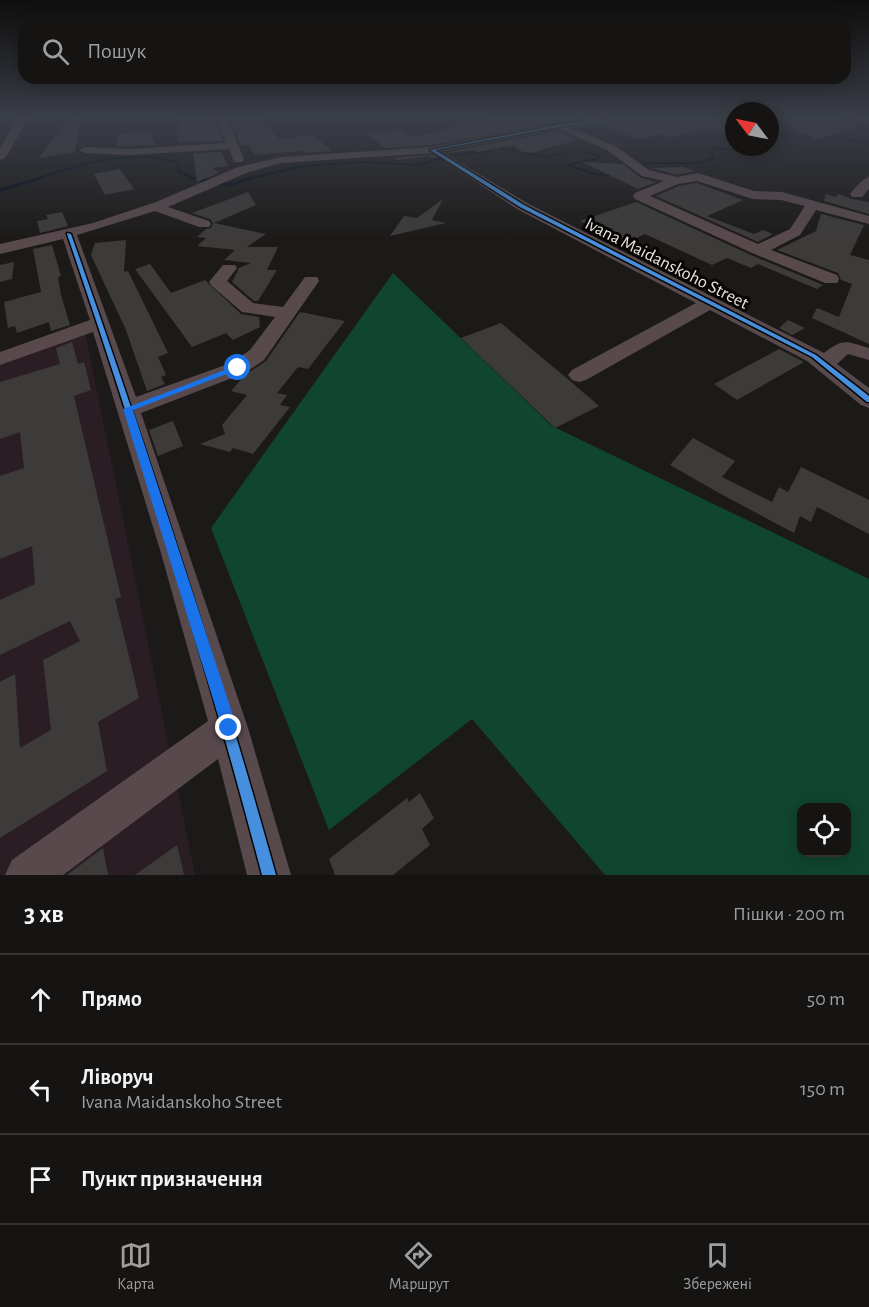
<!DOCTYPE html>
<html lang="uk">
<head>
<meta charset="utf-8">
<style>
  :root { --surface:#151412; --page:#1e1d1b; --text:#f1f3f6; --muted:#9d9e9f; --line:#343332; --accent:#a09e9b }
  body { margin:0; font-family:"Alegreya Sans",sans-serif; background:var(--page); color:var(--text) }
  .controls { position:absolute; right:18px; bottom:18px; display:grid; overflow:hidden; border-radius:12px; box-shadow:0 3px 15px #0003 }
  .controls button { width:54px; height:54px; display:grid; place-items:center; padding:0; border:0; border-bottom:2px solid var(--line); background:var(--surface); color:var(--text); font:30px sans-serif }
  .compass { position:absolute; left:725px; top:102px; width:54px; height:54px; border-radius:50%; background:var(--surface); box-shadow:0 3px 15px #0003; rotate:302deg }
  .stop { position:absolute; width:18px; height:18px; margin:-14px; border:4px solid #1a73e8; border-radius:50%; background:#fff }
  .stop.end { background:#1a73e8; border-color:#fff; box-shadow:0 2px 6px #0008 }
  .list { margin:0; padding:0; list-style:none }
  h2 { display:flex; justify-content:space-between; align-items:center; height:78px; margin:0; padding:0 24px; font-size:26px }
  h2 small { font-size:20px; font-weight:400; color:var(--muted) }
  .list li { display:grid; grid-template-columns:39px 1fr auto; gap:18px; align-items:center; box-sizing:border-box; height:90px; padding:0 24px; border-top:2px solid var(--line) }
  .list b { display:block; font-size:22px; white-space:nowrap }
  .list p { margin:0; font-size:20px; white-space:nowrap; color:var(--muted) }
  .list em { font-size:20px; font-style:normal; color:var(--muted) }
  .icon { flex:none; width:33px; height:33px; fill:none; stroke:currentColor; stroke-width:2; stroke-linecap:round; stroke-linejoin:round }
  .map { position:relative; flex:none; width:869px; height:875px; overflow:hidden }
  .search { position:absolute; background:var(--surface); box-shadow:0 3px 15px #0003; left:18px; right:18px; top:18px; height:66px; display:flex; align-items:center; gap:15px; box-sizing:border-box; padding:0 21px; border-radius:18px; color:var(--muted); font-size:22px }
  .sheet { height:348px; background:var(--surface) }
  nav { display:flex; justify-content:space-around; align-items:center; box-sizing:border-box; height:84px; border-top:2px solid var(--line); background:var(--surface); font-size:16px; color:var(--muted) }
  nav a { display:grid; justify-items:center; gap:3px }
  nav .on { color:var(--accent) }
  .map>svg:first-child { display:block }
  .industrial { fill:#2b1d24 }
  .green { fill:#104530; fill-rule:evenodd }
  .lines { fill:none; stroke-linecap:round; stroke-linejoin:round }
  .stream-far1 { stroke:#030d19; stroke-width:2 }
  .stream { stroke:#030d19; stroke-width:3 }
  .building { fill:#3d3b3a }
  .minor { fill:#58494d; fill-rule:evenodd }
  .cycleway-casing { stroke:#070605; stroke-width:3 }
  .cycleway { fill:#468fdf; fill-rule:evenodd }
  .route { fill:#1a73e8 }
  .labels { text-anchor:middle; stroke-width:6; stroke-linejoin:round; paint-order:stroke }
  .far-street-label { font-size:18px; fill:#e7e5e1; stroke:#070605 }
</style>
</head>
<body>
<div class="map">
<svg width="869" height="875" viewBox="0 0 869 875">
  <rect width="100%" height="100%" fill="#1c1a18"/>
  <polygon class="industrial" points="85,332 195,875 0,875 0,354"/>
  <path class="green" d="M 393,273 L 552,426 L 869,579 L 869,875 L 605,875 L 472,719 L 329,830 L 211,528 ZM 802,808 L 846,808 L 846,852 L 802,852 Z"/>
  <g class="lines">
    <g class="stream-far1">
      <path d="M 770,137 C 804,135 836,137 869,143"/>
      <path d="M 624,171 C 650,154 686,171 714,158 L 710,150 L 713,148 L 737,150 L 750,147"/>
      <path d="M 36,179 C 80,164 129,149 175,162 L 178,163 L 179,172 L 196,179"/>
      <polyline points="247,179 303,166 365,162 419,165 450,155 494,151 493,148 497,147 545,157 576,150 600,156 596,159 567,165 595,174 613,175"/>
    </g>
    <g class="stream">
      <polyline points="191,178 229,185 251,178"/>
      <polyline points="0,190 41,178"/>
    </g>
  </g>
  <g class="building">
    <polygon points="178,117 215,117 223,141 179,142 176,128 179,128"/>
    <polygon points="230,117 260,117 279,139 309,135 315,136 332,151 305,153 303,151 254,155 249,144 241,146"/>
    <polygon points="498,117 579,119 432,145 385,148 366,134 396,129 409,136 416,136"/>
    <polygon points="654,117 734,117 734,136 707,128 670,137 661,134 638,139 607,127 647,122"/>
    <polygon points="787,117 830,117 856,127 818,139 799,132 779,119 789,119"/>
    <polygon points="81,119 75,152 39,158 68,120"/>
    <polygon points="149,130 156,145 117,146 118,134"/>
    <polygon points="558,131 577,140 530,153 520,151 514,145 477,152 474,150 446,153 433,158 429,156 399,160 392,158 432,155"/>
    <polygon points="221,152 228,166 213,168 219,173 197,182 193,153"/>
    <polygon points="582,162 623,164 641,178 657,182 638,189"/>
    <polygon points="683,167 696,171 677,175 651,168"/>
    <polygon points="120,169 134,189 105,195 94,174"/>
    <polygon points="697,183 743,200 707,216 754,234 763,230 773,234 758,242 656,196 679,186"/>
    <polygon points="248,192 256,205 214,223 266,234 247,247 278,247 267,270 277,270 258,301 254,301 232,282 239,268 251,263 224,260 235,250 197,246 206,238 197,237 206,229 211,228 213,223 210,219 192,213"/>
    <polygon points="826,194 835,197 839,194 852,199 869,202 869,214 824,201"/>
    <polygon points="443,199 432,220 446,223 390,236 404,216 417,218"/>
    <polygon points="636,202 751,255 823,285 817,289 758,264 751,268 727,258 712,265 645,234 628,242 624,241 580,221"/>
    <polygon points="62,212 68,226 40,233 37,221 48,219 46,215"/>
    <polygon points="821,214 864,225 850,255 869,260 869,344 812,318 817,308 839,317 852,284 841,280 838,273 777,250 816,231"/>
    <polygon points="126,240 124,272 128,271 168,353 158,357 166,375 161,377 165,384 147,391 126,330 91,255 95,243"/>
    <polygon points="52,245 61,276 58,277 61,295 70,325 51,331 49,322 17,333 15,326 8,328 4,302 41,292 33,249"/>
    <polygon points="14,262 12,279 0,282 0,265"/>
    <polygon points="150,264 171,293 205,280 241,314 259,317 260,327 233,340 226,333 192,347 135,269"/>
    <polygon points="300,312 345,321 308,369 298,367 277,393 287,395 280,405 290,407 253,454 233,448 230,452 200,444 225,434 222,425 247,395 231,391 245,375 266,361"/>
    <polygon points="788,320 805,328 792,335 779,328"/>
    <polygon points="501,323 570,381 599,406 555,428 461,338"/>
    <polygon points="72,342 78,364 84,362 91,390 74,396 121,597 115,599 139,698 98,722 107,771 0,838 0,682 15,674 20,748 51,730 43,660 80,641 70,621 0,655 0,600 35,584 32,546 0,559 0,476 24,468 20,432 0,439 0,382 60,364 56,348"/>
    <polygon points="779,349 804,362 737,400 714,384"/>
    <polygon points="173,421 183,446 158,456 149,430"/>
    <polygon points="693,438 735,461 722,477 772,502 779,487 788,492 801,467 869,500 869,534 817,507 811,522 800,516 794,533 719,493 670,465"/>
    <polygon points="420,793 434,818 422,829 430,845 393,875 335,875 329,859 407,798 409,802"/>
    <polygon points="177,845 184,875 135,875"/>
    <polygon points="103,848 108,875 67,875"/>
  </g>
  <g class="lines">
    <g class="minor">
      <polygon points="19,117 29,117 6,157 0,160 0,148"/>
      <polygon points="217,117 227,117 244,160 242,162 234,162 229,149 129,155 85,153 79,150 85,147 129,149 226,143"/>
      <path d="M 616,117 L 652,117 L 647,120 L 572,128 L 615,146 L 649,170 L 677,177 L 698,173 L 754,191 L 782,192 L 869,216 L 869,224 L 816,210 L 800,235 L 771,250 L 837,275 L 839,279 L 837,283 L 825,283 L 752,253 L 635,199 L 633,196 L 635,193 L 664,181 L 642,176 L 607,150 L 558,129 L 432,153 L 281,163 L 246,173 L 168,207 L 209,221 L 211,224 L 209,227 L 199,227 L 155,211 L 77,235 L 136,397 L 231,363 L 250,350 L 275,317 L 242,312 L 212,286 L 209,282 L 223,265 L 235,265 L 237,268 L 227,281 L 253,303 L 283,307 L 305,277 L 317,277 L 319,281 L 264,360 L 245,373 L 141,413 L 248,728 L 291,875 L 247,875 L 218,759 L 63,875 L 5,875 L 12,860 L 208,721 L 161,553 L 93,332 L 0,365 L 0,352 L 90,320 L 63,239 L 0,254 L 0,244 L 93,223 L 156,202 L 238,167 L 281,157 L 432,147 L 558,123 ZM 697,181 L 753,199 L 781,200 L 805,206 L 790,229 L 758,244 L 650,196 L 678,184 Z"/>
      <polygon points="855,117 869,117 869,124 857,119"/>
      <path d="M 447,155 L 527,203 L 824,353 C 843,338 846,341 869,348 L 869,360 L 848,354 L 837,364 L 869,388 L 869,408 L 861,405 L 807,361 L 710,310 L 586,380 L 579,382 L 572,380 L 568,375 L 572,370 L 696,303 L 517,209 L 443,160 L 443,156 Z"/>
      <path d="M 869,177 L 869,189 L 862,197 L 852,197 L 850,194 C 855,188 862,179 869,177 Z"/>
    </g>
    <g class="cycleway-casing">
      <g id="cycleway">
        <polygon points="636,117 648,117 558,127 435,150 524,205 816,355 869,396 869,402 867,402 812,357 520,207 430,150 558,125"/>
        <path d="M 67,233 L 71,234 C 146,446 216,659 276,875 L 262,875 C 205,659 139,446 67,234 Z"/>
      </g>
    </g>
    <use href="#cycleway" class="cycleway"/>
  </g>
  <linearGradient id="sky" x2="0" y2="1"><stop stop-color="#0f0e0d"/><stop offset="0.49" stop-color="#3a3e48"/><stop offset="1" stop-color="#3a3e48" stop-opacity="0"/></linearGradient>
  <rect width="869" height="240" fill="url(#sky)"/>
  <polygon class="route" points="235,366 242,368 133,410 237,728 234,734 229,736 224,734 222,728 123,409"/>
  <g class="labels">
    <g class="far-street-label">
      <text transform="translate(667 263) rotate(27)" y="6">Ivana Maidanskoho Street</text>
    </g>
  </g>
</svg>
<div class="controls">
<button><svg class="icon" aria-label="locate" viewBox="0 0 24 24"><circle cx="12" cy="12" r="6"/><path d="M12 2v4M12 18v4M2 12h4M18 12h4"/></svg></button>
</div>
<svg class="compass" viewBox="-18 -18 36 36"><path d="M0-13l5 13h-10z" fill="#e53935"/><path d="M0 13l5-13h-10z" fill="#9d9e9f"/></svg>
<div class="stop" style="left:238px;top:368px"></div>
<div class="stop end" style="left:229px;top:728px"></div>
<div class="search"><svg class="icon" aria-label="search" viewBox="0 0 24 24"><circle cx="10" cy="10" r="6"/><path d="M15 15l6 6"/></svg>Пошук</div>
</div>
<section class="sheet">
<h2>3 хв<small>Пішки · 200 m</small></h2>
<ul class="list">
<li><svg class="icon" aria-label="ahead" viewBox="0 0 24 24"><path d="M12 20V5M6 11l6-6 6 6"/></svg><div><b>Прямо</b></div><em>50 m</em></li>
<li><svg class="icon" aria-label="left" viewBox="0 0 24 24"><path d="M17 20v-9H6M10 6l-5 5 5 5"/></svg><div><b>Ліворуч</b><p>Ivana Maidanskoho Street</p></div><em>150 m</em></li>
<li><svg class="icon" aria-label="arrive" viewBox="0 0 24 24"><path d="M6 21V4h12l-3 4 3 4H6"/></svg><div><b>Пункт призначення</b></div></li>
</ul>
</section>
<nav>
<a class="on"><svg class="icon" aria-label="map" viewBox="0 0 24 24"><path d="M3 6l6-2 6 2 6-2v14l-6 2-6-2-6 2zM9 4v14M15 6v14"/></svg>Карта</a>
<a><svg class="icon" aria-label="directions" viewBox="0 0 24 24"><path d="M12 3l9 9-9 9-9-9zM9 14v-3h6M13 9l2 2-2 2"/></svg>Маршрут</a>
<a><svg class="icon" aria-label="saved" viewBox="0 0 24 24"><path d="M7 4h10v16l-5-4-5 4z"/></svg>Збережені</a>
</nav>
</body>
</html>
